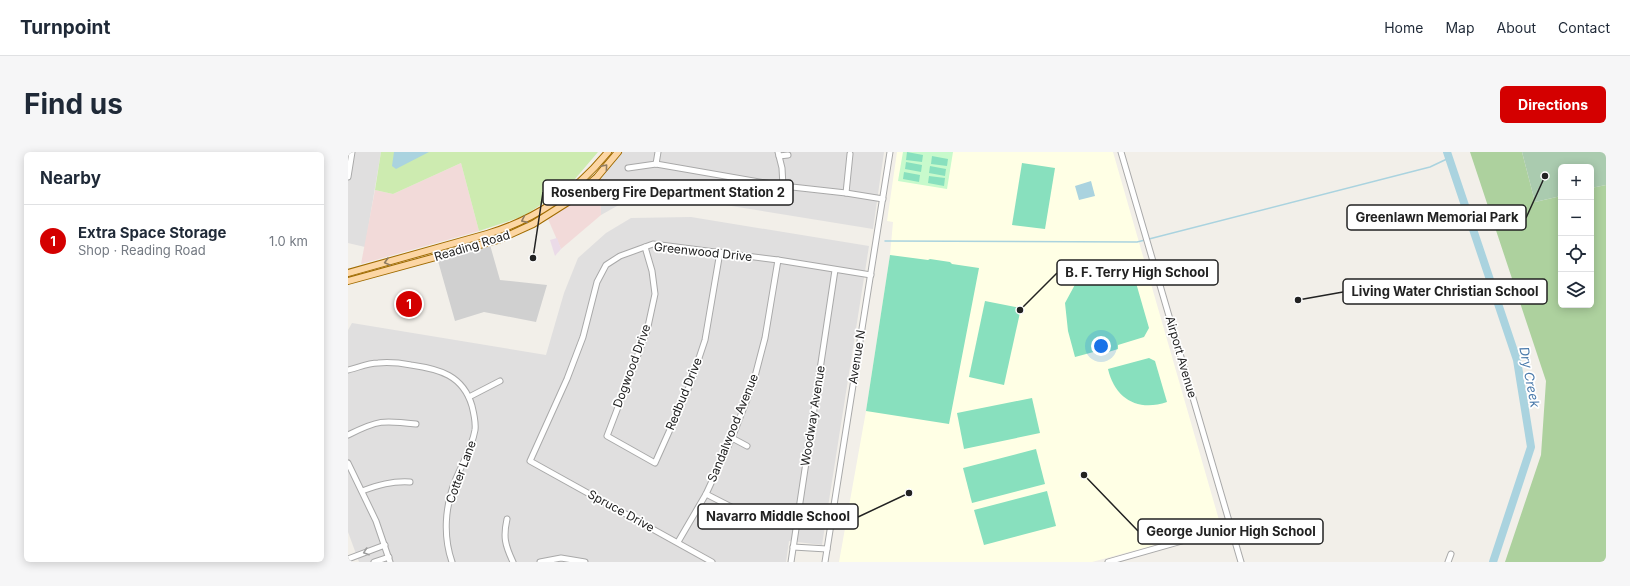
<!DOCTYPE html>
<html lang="en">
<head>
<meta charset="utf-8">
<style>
  :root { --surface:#fff; --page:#f6f6f7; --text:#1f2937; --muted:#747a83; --line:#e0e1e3; --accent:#d40000 }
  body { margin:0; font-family:Inter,sans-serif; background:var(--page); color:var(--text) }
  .controls { position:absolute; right:12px; top:12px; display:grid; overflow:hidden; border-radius:6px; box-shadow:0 2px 10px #0003 }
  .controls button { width:36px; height:36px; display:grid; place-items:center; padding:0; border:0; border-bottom:1px solid var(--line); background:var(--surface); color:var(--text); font:20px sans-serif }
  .you { position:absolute; left:753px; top:194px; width:14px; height:14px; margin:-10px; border:3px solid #fff; border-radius:50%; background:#1a73e8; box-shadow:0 0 0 6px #1a73e833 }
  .badge { display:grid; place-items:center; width:26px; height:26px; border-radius:50%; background:var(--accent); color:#fff; font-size:13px; font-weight:700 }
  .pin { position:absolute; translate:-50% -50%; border:2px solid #fff; box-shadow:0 1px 4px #0006 }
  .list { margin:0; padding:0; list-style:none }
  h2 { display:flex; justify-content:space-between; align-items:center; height:52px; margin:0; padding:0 16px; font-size:17px }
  h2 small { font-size:13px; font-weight:400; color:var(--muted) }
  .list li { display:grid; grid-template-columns:26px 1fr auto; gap:12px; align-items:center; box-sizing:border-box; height:72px; padding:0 16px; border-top:1px solid var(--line) }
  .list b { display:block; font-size:15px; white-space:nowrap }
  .list p { margin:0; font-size:13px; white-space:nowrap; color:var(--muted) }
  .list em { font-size:13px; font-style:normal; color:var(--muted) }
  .icon { flex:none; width:22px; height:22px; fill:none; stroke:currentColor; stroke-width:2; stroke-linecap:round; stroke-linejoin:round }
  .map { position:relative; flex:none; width:1258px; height:410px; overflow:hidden; border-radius:6px }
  header { display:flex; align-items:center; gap:24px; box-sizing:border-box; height:56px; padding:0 20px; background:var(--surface); border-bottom:1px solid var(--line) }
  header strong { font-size:19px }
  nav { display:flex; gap:22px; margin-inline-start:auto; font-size:14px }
  .intro { display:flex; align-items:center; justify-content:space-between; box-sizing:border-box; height:96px; padding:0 24px }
  h1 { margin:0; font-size:28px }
  .button { padding:10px 18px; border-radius:6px; background:var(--accent); color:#fff; font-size:14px; font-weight:700 }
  main { display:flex; gap:24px; padding:0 24px }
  aside { flex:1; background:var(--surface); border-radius:6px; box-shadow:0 2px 10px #0003 }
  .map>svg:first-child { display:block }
  .residential { fill:#e0dfdf }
  .commercial { fill:#f2dad9 }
  .industrial { fill:#ebdbe8 }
  .education { fill:#ffffe5 }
  .religious { fill:#d0d0d0 }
  .grass { fill:#cdebb0 }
  .forest { fill:#add19e }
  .cemetery { fill:#aacbaf }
  .park { fill:#c8facc }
  .pitch { fill:#88e0be }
  .water { fill:#aad3df }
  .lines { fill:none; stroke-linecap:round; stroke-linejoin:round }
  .stream { stroke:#aad3df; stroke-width:1.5 }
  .river { stroke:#aad3df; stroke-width:8 }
  .minor-casing { stroke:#a9a9a9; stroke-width:7 }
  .major-casing { stroke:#a06b00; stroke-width:8 }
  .minor { stroke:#fff; stroke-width:5 }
  .major { stroke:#fcd6a4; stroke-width:6 }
  .oneway { stroke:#8f7c63 }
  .oneway2 { stroke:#9c9c9c }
  .labels { text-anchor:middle; stroke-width:3.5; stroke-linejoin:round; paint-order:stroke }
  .street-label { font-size:12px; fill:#222; stroke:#fff }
  .water-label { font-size:13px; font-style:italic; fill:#4a7aab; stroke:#fff }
  .leader { fill:none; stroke:#222; stroke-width:1.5 }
  .callout-dot { fill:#222; stroke:#fff; stroke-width:1.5 }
  .callout { fill:#fff; stroke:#222; stroke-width:1.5 }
  .callout-label { font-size:13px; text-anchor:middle; font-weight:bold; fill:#222 }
</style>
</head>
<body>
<header>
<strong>Turnpoint</strong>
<nav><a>Home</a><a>Map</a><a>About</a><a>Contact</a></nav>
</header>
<div class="intro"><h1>Find us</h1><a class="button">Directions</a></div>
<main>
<aside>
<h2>Nearby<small></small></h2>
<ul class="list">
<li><span class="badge">1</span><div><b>Extra Space Storage</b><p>Shop · Reading Road</p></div><em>1.0 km</em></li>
</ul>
</aside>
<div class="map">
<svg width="1258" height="410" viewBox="0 0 1258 410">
  <rect width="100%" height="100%" fill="#f2efe9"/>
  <g class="residential">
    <polygon points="0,0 33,0 17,95 0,91"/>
    <polygon points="272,0 536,0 525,77 334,46 285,45 253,63 252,27"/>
    <polygon points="343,65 521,94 474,393 441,389 438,410 11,410 0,380 0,178 4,171 198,203 216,141 230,106 258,81 283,66"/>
  </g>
  <g class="commercial">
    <polygon points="113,11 131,79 13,112 27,38 45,42"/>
    <polygon points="252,27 253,63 213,97 200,67"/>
  </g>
  <polygon class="industrial" points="209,86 213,97 207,104 202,88"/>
  <polygon class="education" points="549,0 765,0 873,375 744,410 491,410 518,259 542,103 545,70 539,69"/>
  <polygon class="religious" points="142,93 152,128 199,133 188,170 136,160 107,169 90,109"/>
  <polygon class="grass" points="33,0 250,0 221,34 176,64 131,79 113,11 45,42 27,38"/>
  <polygon class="forest" points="1122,0 1174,0 1187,50 1213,44 1213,153 1243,153 1243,36 1258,33 1258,410 1157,410 1193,303 1198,229"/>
  <polygon class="cemetery" points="1174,0 1258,0 1258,33 1243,36 1243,15 1213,15 1213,44 1187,50"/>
  <polygon class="park" points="555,0 605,0 599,37 550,29"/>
  <g class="pitch">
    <polygon points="559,0 575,3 574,10 558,8"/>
    <polygon points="584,4 600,7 599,14 583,12"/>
    <polygon points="558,10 574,13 573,20 557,17"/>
    <polygon points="674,11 707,16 697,77 664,73"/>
    <polygon points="582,14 598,17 597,24 581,21"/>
    <polygon points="556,20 572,23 571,30 555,27"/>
    <polygon points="581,24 597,26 596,34 580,31"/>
    <polygon points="542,103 580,108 582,107 602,110 604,112 631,116 601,272 518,259"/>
    <polygon points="782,110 801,176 796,185 770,193 770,197 754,202 753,198 727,205 720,179 717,151 730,127 754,112"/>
    <polygon points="637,149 673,156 656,233 621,225"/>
    <path d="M 801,206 L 807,209 L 819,250 C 790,260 767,247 760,217 Z"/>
    <polygon points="684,246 692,281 616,297 609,261"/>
    <polygon points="688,297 697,332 624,351 615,316"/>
    <polygon points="699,339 708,374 636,393 626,358"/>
  </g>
  <g class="water">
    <polygon points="46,0 81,0 48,17 44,14"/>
    <polygon points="743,29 747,44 731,48 727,34"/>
  </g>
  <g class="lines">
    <g class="stream">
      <polyline points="801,87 1082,15 1101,6"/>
      <polyline points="537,89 789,90 797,88"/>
    </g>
    <polyline class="river" points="1099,0 1169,208 1183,295 1145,410"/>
    <g class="minor-casing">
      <g id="minor">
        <polyline points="430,0 434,16 435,34"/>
        <polyline points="773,0 893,410"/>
        <polyline points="431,4 440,3"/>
        <polyline points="308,12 310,0"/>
        <polyline points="280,16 308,12 435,34 498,41 535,47"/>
        <polyline points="0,25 4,0"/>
        <polyline points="498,41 502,2"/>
        <polyline points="297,95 304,119 307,142 299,179 259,284 307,311 342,233 357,188 372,100"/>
        <path d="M 0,218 C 9,216 20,211 30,211 C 41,210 52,211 63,213 C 91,217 115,223 124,254 C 126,262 128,270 127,278 C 124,296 114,312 107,329 C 97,355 95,384 104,410"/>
        <polyline points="121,245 152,229"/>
        <path d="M 0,283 C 30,268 35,268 68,272"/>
        <polyline points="384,286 399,294"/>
        <polyline points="0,311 28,369 42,410"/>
        <path d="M 14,339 C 30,333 44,329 62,330"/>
        <polyline points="358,342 403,365"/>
        <path d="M 159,367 C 155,385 157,393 165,410"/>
        <polyline points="330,390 358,342 384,286 405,232 417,186 430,108"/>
        <polyline points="445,395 479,397"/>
        <polyline points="0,407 37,393"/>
        <polyline points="26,410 41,405"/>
        <polyline points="192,410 213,406 237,410"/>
        <polyline points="364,410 182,309 219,227 235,185 249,130 258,113 272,104 305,92 430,108 523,123"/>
        <polyline points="443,410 487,118"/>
        <polyline points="477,410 542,0"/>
        <polyline points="760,410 883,375"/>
        <polyline points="1100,410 1103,402"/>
      </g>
    </g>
    <g class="major-casing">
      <g id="major">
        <path d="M 0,121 L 139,82 C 189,67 227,40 260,0"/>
        <polyline points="0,129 150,88 185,72 223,48 249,25 270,0"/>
      </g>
    </g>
    <use href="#minor" class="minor"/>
    <use href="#major" class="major"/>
  </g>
  <defs><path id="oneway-chevron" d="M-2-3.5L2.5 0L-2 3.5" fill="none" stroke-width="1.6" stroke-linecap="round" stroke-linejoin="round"/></defs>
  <g class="oneway">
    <use href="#oneway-chevron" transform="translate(257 15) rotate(-50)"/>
    <use href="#oneway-chevron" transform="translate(176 68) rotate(156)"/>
    <use href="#oneway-chevron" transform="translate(39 110) rotate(165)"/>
  </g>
  <use class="oneway2" href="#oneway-chevron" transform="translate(18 400) rotate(161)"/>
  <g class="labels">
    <g class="street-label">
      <text transform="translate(124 94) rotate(-17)" y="4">Reading Road</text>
      <text transform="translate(355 100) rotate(6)" y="4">Greenwood Drive</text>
      <text transform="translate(509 205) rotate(-81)" y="4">Avenue N</text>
      <text transform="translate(833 205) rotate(74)" y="4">Airport Avenue</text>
      <text transform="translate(284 214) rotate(-70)" y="4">Dogwood Drive</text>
      <text transform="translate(336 242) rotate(-68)" y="4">Redbud Drive</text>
      <text transform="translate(465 264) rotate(-81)" y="4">Woodway Avenue</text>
      <text transform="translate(385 276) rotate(-68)" y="4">Sandalwood Avenue</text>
      <text transform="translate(113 320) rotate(-70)" y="4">Cotter Lane</text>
      <text transform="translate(273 359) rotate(29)" y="4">Spruce Drive</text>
    </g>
    <g class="water-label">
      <text transform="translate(1182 225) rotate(79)" y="5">Dry Creek</text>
    </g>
  </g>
  <path class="leader" d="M185 106L195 40M1197 24L1178 66M672 158L709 121M950 148L995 140M561 341L510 365M736 323L790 379"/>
  <g class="callout-dot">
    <circle cx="185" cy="106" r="4"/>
    <circle cx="1197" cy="24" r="4"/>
    <circle cx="672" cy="158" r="4"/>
    <circle cx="950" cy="148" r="4"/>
    <circle cx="561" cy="341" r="4"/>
    <circle cx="736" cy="323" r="4"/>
  </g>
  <g class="callout">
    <rect x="195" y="28" width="250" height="25" rx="4"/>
    <rect x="999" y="53" width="179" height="25" rx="4"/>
    <rect x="709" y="108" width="161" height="25" rx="4"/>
    <rect x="995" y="127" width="204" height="25" rx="4"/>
    <rect x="350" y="352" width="160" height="25" rx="4"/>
    <rect x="790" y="367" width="185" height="25" rx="4"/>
  </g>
  <g class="callout-label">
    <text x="320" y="45">Rosenberg Fire Department Station 2</text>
    <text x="1089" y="70">Greenlawn Memorial Park</text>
    <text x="789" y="125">B. F. Terry High School</text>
    <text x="1097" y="144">Living Water Christian School</text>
    <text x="430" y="369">Navarro Middle School</text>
    <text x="883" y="384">George Junior High School</text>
  </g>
</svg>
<div class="controls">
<button>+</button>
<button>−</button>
<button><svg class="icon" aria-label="locate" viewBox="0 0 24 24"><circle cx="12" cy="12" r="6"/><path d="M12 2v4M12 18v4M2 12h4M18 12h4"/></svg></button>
<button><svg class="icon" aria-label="layers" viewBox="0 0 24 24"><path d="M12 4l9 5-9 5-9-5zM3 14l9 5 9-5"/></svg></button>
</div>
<div class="you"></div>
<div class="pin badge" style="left:61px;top:152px">1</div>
</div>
</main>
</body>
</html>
